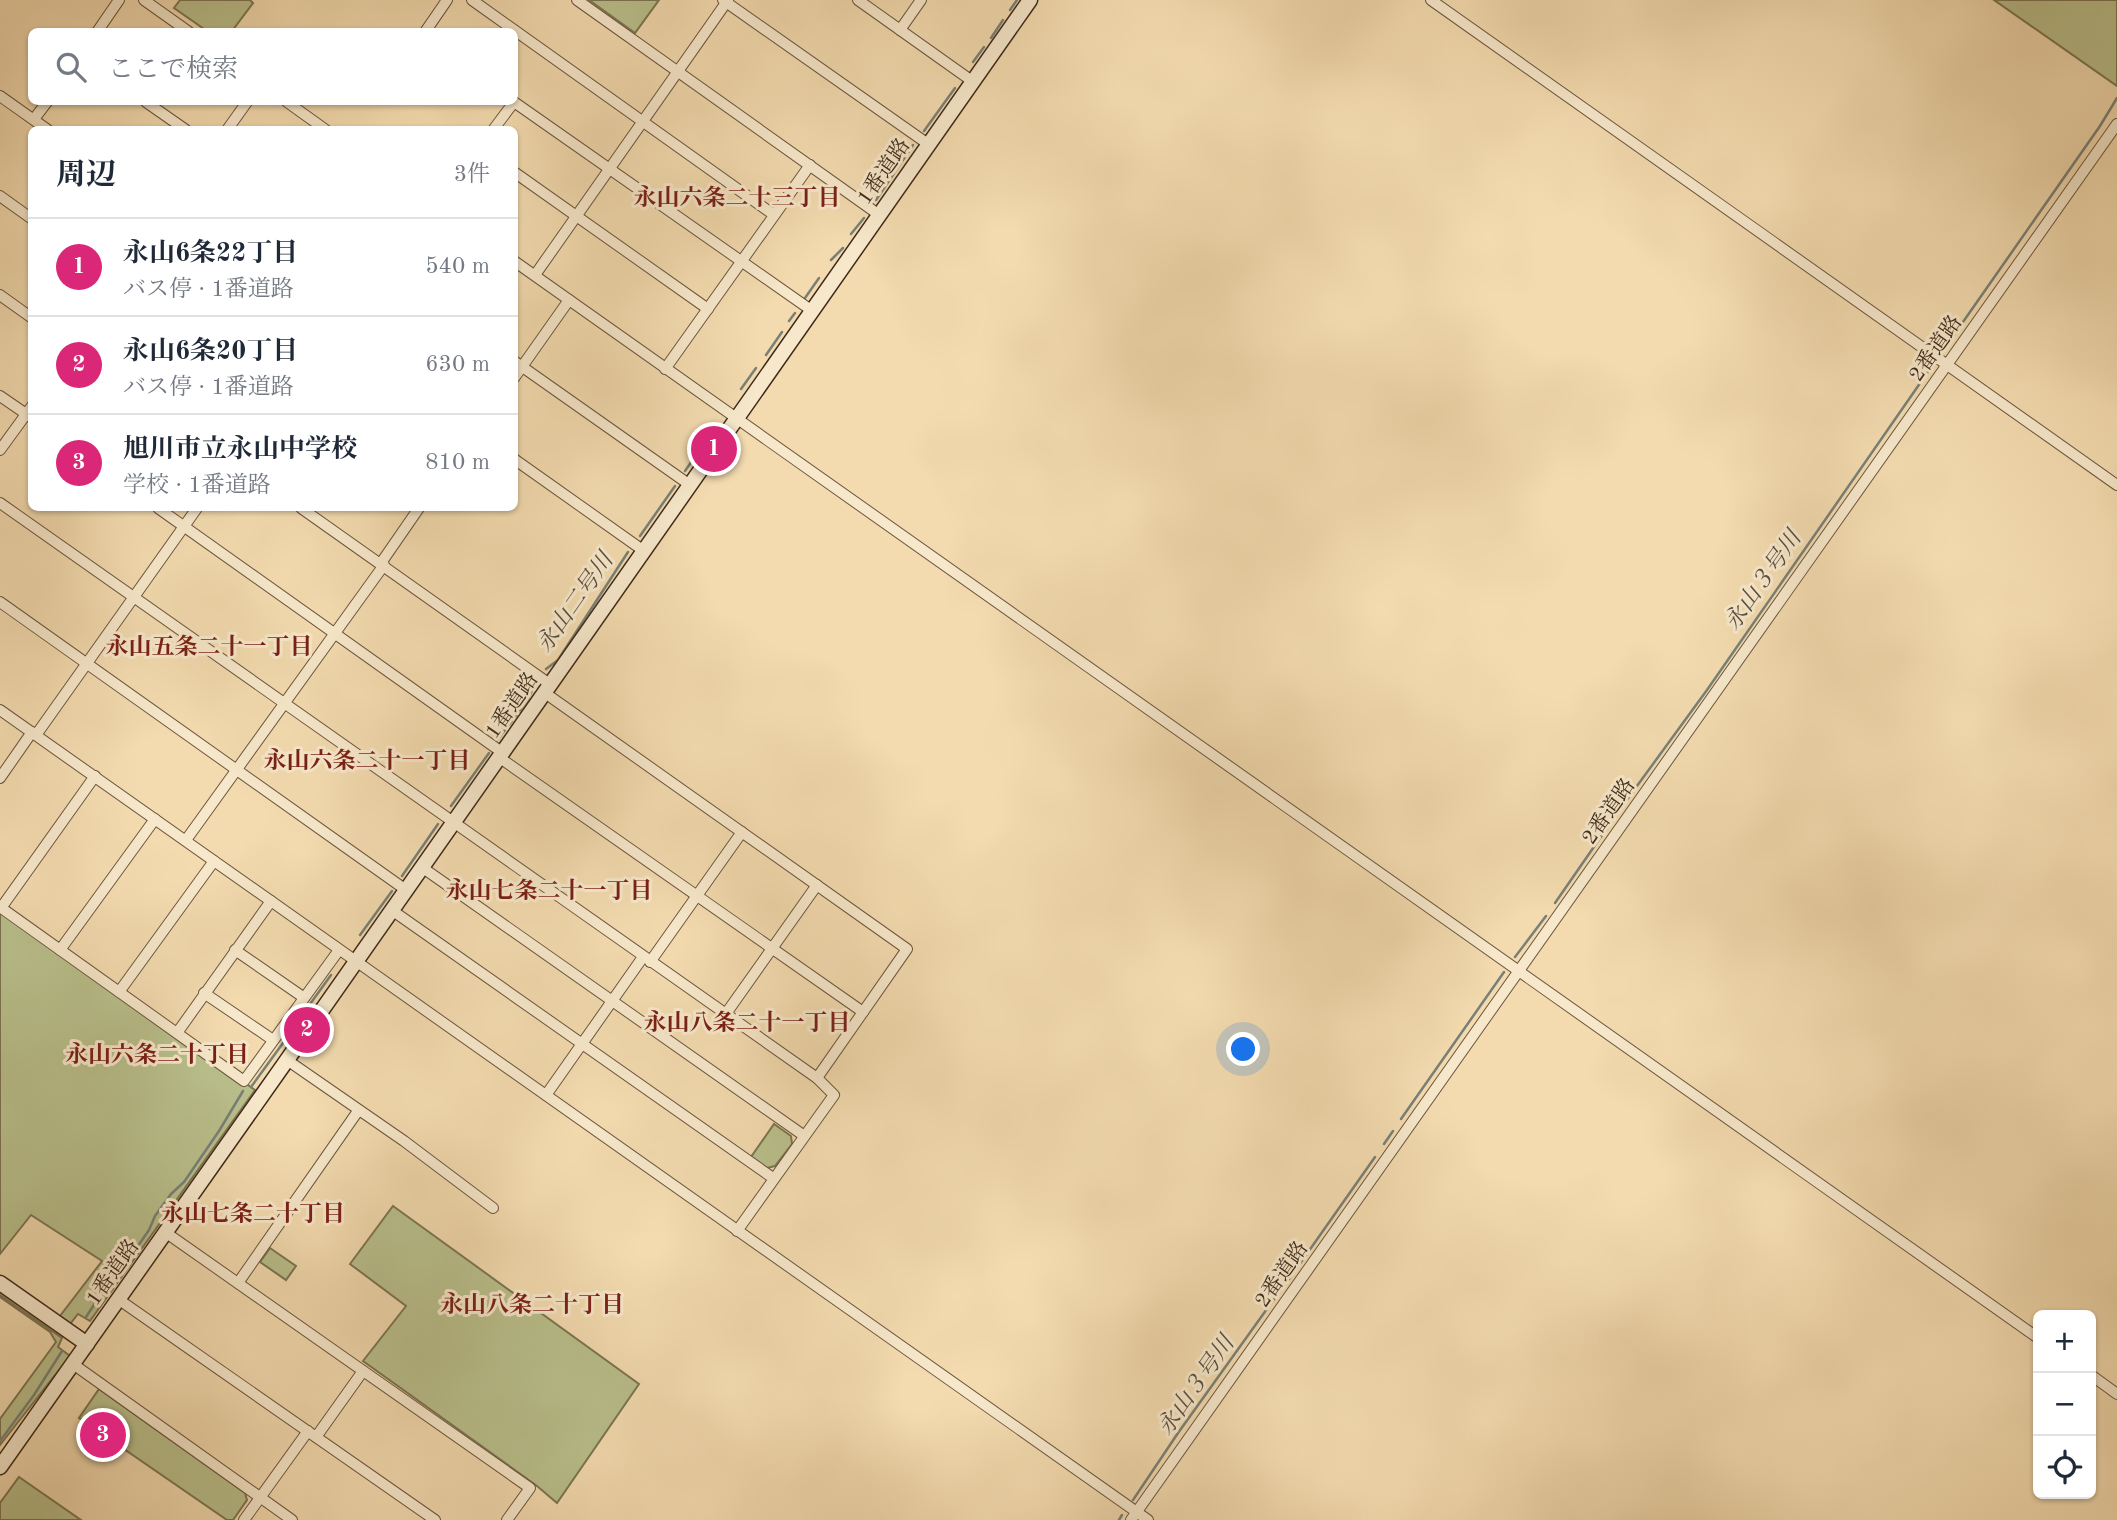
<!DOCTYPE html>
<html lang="ja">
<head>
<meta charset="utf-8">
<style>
  :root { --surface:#fff; --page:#f6f6f7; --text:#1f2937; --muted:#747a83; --line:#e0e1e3; --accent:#db2777 }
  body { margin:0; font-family:"Old Standard TT","Noto Serif JP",serif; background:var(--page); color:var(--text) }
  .controls { position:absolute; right:21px; bottom:21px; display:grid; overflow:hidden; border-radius:10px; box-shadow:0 2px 5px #0004 }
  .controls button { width:63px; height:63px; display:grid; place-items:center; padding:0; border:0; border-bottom:2px solid var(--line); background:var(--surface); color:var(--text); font:35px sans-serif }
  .you { position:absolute; left:1244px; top:1050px; width:24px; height:24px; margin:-18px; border:5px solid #fff; border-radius:50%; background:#1a73e8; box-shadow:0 0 0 10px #1a73e833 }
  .badge { display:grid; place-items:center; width:46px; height:46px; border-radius:50%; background:var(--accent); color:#fff; font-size:23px; font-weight:700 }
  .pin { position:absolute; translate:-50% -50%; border:4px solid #fff; box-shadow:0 2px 7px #0006 }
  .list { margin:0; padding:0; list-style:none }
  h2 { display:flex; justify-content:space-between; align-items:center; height:91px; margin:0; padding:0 28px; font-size:30px }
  h2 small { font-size:23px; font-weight:400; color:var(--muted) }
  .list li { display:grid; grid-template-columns:46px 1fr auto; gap:21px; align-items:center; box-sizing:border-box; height:98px; padding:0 28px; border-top:2px solid var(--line) }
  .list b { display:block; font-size:26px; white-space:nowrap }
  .list p { margin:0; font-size:23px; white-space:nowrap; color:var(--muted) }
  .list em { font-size:23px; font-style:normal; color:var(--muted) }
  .icon { flex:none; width:38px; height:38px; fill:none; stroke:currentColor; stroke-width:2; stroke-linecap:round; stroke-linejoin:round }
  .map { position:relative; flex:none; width:2117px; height:1520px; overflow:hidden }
  .search { position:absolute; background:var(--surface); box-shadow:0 2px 5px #0004; left:28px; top:28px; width:490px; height:77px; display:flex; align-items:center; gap:18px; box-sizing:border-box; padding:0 24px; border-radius:10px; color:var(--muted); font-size:26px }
  .panel { position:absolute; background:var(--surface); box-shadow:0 2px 5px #0004; left:28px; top:126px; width:490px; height:385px; border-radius:10px }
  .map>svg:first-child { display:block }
  .green { fill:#b9c08c; stroke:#7c7552; stroke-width:2 }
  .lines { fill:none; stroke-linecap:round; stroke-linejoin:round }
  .stream { stroke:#798077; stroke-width:2.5 }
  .street-casing { stroke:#6d563e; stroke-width:12 }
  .secondary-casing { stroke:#402a19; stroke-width:17 }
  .street { stroke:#f7e8cb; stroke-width:10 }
  .secondary { stroke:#f7e8cb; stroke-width:14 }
  .labels { text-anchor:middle; stroke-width:6; stroke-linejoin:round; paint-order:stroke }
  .street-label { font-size:21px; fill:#402a19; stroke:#f7e8cb }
  .neighbourhood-label { font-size:23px; font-weight:bold; fill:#7a1f14; stroke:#f7e8cb }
  .water-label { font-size:23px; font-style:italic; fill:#584e40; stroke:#f7e8cb }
</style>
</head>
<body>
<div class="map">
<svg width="2117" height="1520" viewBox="0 0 2117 1520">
  <rect width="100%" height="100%" fill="#f3dbaf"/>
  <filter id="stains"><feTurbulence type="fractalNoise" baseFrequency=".00286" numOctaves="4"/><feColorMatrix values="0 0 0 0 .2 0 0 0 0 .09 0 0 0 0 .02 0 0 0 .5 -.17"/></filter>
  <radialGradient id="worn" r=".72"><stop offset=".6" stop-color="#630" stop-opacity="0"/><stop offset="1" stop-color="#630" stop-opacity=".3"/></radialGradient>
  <g class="green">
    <polygon points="180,0 250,0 253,3 232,31 207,31 174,8"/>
    <polygon points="589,0 659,0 635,33"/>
    <polygon points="1994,0 2117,0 2117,86"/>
    <polygon points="0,910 255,1090 90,1321 78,1314 70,1324 60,1316 102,1261 31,1215 0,1254"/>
    <polygon points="774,1124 791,1136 792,1144 775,1166 767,1168 751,1157"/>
    <polygon points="393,1206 639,1384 557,1503 537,1486 363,1361 406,1306 350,1264"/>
    <polygon points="270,1248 296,1266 286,1280 260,1262"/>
    <polygon points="0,1295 62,1338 58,1347 70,1356 0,1445 0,1419 56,1342 50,1332 0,1297"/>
    <polygon points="99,1389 245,1493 247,1500 233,1520 227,1520 79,1418"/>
    <polygon points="19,1477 81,1520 0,1520 0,1503"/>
  </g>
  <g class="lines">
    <g class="stream">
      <polyline points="1010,10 1017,0"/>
      <polyline points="991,38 1003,20"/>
      <polyline points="973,62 984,47"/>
      <polyline points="924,131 955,88"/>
      <polyline points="876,200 913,145"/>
      <polyline points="851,234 864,218"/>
      <polyline points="831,260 843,248"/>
      <polyline points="805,298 819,278"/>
      <polyline points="789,321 795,313"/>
      <polyline points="1942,352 2100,126 2117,98"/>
      <polyline points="766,355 782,332"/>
      <polyline points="741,389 756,368"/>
      <polyline points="685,471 703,445"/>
      <polyline points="640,536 675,486"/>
      <polyline points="546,669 558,660 628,552"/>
      <polyline points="498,739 527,701 535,684"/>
      <polyline points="451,806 489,753"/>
      <polyline points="1618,812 1707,690 1932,366"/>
      <polyline points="402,876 438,824"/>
      <polyline points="1555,903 1607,828"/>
      <polyline points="360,935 392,891"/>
      <polyline points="1515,957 1546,916"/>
      <polyline points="300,1018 331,975"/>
      <polyline points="251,1087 291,1032"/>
      <polyline points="1401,1119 1504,972"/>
      <polyline points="1384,1144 1393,1131"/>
      <polyline points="1287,1282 1375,1157"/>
      <polyline points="86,1317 105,1288 120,1272 149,1230 155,1216 171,1194 184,1182 219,1131 243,1091"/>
      <polyline points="0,1441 34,1395 62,1351"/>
      <polyline points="1133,1500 1178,1433 1282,1288"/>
      <polyline points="1119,1520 1122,1515"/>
    </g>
    <g class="street-casing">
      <g id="street">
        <polyline points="144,0 189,32"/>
        <polyline points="472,0 774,215"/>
        <polyline points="577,0 878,214"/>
        <polyline points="723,0 928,144"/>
        <polyline points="858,0 972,81"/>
        <polyline points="1431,0 2117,485"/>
        <polyline points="900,30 921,0"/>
        <polyline points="97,32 119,0"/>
        <polyline points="425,32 447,0"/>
        <polyline points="0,96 48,130"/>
        <polyline points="146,102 186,130"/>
        <polyline points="287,102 326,130"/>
        <polyline points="34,119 47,102"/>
        <polyline points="227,130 247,102"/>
        <polyline points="493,130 514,102 811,310"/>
        <polyline points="514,172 708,309"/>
        <polyline points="0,196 32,219"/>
        <polyline points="514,261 2038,1338"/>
        <polyline points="535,275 728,0"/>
        <polyline points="0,295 32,318"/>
        <polyline points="514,361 690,485"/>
        <polyline points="665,369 810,165"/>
        <polyline points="514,378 569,300"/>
        <polyline points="0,396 32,418"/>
        <polyline points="0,450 32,406"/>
        <polyline points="514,459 644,551"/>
        <polyline points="0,503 817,1078 834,1095 737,1231"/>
        <polyline points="158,508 503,753"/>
        <polyline points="301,508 551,685"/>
        <polyline points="381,563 419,508"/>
        <polyline points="0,602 406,890"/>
        <polyline points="545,693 907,949 817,1078"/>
        <polyline points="0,710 1148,1520"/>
        <polyline points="36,735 197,508"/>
        <polyline points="500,758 863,1012"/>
        <polyline points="0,778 32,732"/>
        <polyline points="186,840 384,565"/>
        <polyline points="423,868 803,1135"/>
        <polyline points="0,907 244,1081 339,950"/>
        <polyline points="1,908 95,776"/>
        <polyline points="393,911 773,1178"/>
        <polyline points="60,950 155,819"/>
        <polyline points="235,950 303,997"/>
        <polyline points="650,962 742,832"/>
        <polyline points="119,992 214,861"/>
        <polyline points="204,993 273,1040"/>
        <polyline points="725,1015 817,885"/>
        <polyline points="177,1033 271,901"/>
        <polyline points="287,1060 404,1141 493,1208"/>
        <polyline points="546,1095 643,957"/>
        <polyline points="165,1232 530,1488 507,1520"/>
        <polyline points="238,1283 358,1111"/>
        <polyline points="118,1299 435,1520"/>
        <polyline points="73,1364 292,1520"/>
        <polyline points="2091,1375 2117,1394"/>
        <polyline points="316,1437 363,1371"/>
        <polyline points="244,1520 308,1431"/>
        <polyline points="1131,1520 2117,124"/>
      </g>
    </g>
    <g class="secondary-casing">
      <g id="secondary">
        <polyline points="0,1283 87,1344"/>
        <path d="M 0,1467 C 346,980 684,488 1030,0"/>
      </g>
    </g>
    <use href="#street" class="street"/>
    <use href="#secondary" class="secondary"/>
  </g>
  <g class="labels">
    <g class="street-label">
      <text transform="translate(883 171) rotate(-55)" y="7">1番道路</text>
      <text transform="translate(1935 348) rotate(-55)" y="7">2番道路</text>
      <text transform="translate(511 705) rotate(-55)" y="7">1番道路</text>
      <text transform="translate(1608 811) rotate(-55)" y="7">2番道路</text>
      <text transform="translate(112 1272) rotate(-55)" y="7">1番道路</text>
      <text transform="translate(1281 1274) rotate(-55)" y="7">2番道路</text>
    </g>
    <g class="neighbourhood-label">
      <text x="737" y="205">永山六条二十三丁目</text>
      <text x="209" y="654">永山五条二十一丁目</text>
      <text x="367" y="768">永山六条二十一丁目</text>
      <text x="549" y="898">永山七条二十一丁目</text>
      <text x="747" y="1030">永山八条二十一丁目</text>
      <text x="157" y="1062">永山六条二十丁目</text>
      <text x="253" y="1221">永山七条二十丁目</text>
      <text x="532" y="1312">永山八条二十丁目</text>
    </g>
    <g class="water-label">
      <text transform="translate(1762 580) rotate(-55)" y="8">永山３号川</text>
      <text transform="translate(574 602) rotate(-55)" y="8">永山二号川</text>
      <text transform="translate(1195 1385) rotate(-55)" y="8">永山３号川</text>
    </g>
  </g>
  <rect width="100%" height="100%" filter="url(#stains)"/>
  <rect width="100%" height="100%" fill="url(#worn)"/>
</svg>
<div class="controls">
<button>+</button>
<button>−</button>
<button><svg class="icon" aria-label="locate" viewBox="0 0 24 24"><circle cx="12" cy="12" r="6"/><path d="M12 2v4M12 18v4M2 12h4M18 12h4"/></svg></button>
</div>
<div class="you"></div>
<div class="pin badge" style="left:714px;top:449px">1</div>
<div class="pin badge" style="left:307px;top:1030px">2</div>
<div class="pin badge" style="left:103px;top:1435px">3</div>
<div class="search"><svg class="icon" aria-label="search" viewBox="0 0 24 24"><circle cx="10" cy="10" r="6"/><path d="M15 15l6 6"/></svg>ここで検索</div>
<section class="panel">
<h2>周辺<small>3件</small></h2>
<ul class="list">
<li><span class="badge">1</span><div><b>永山6条22丁目</b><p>バス停 · 1番道路</p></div><em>540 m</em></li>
<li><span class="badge">2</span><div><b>永山6条20丁目</b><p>バス停 · 1番道路</p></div><em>630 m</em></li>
<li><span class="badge">3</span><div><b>旭川市立永山中学校</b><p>学校 · 1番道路</p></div><em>810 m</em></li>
</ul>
</section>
</div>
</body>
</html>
